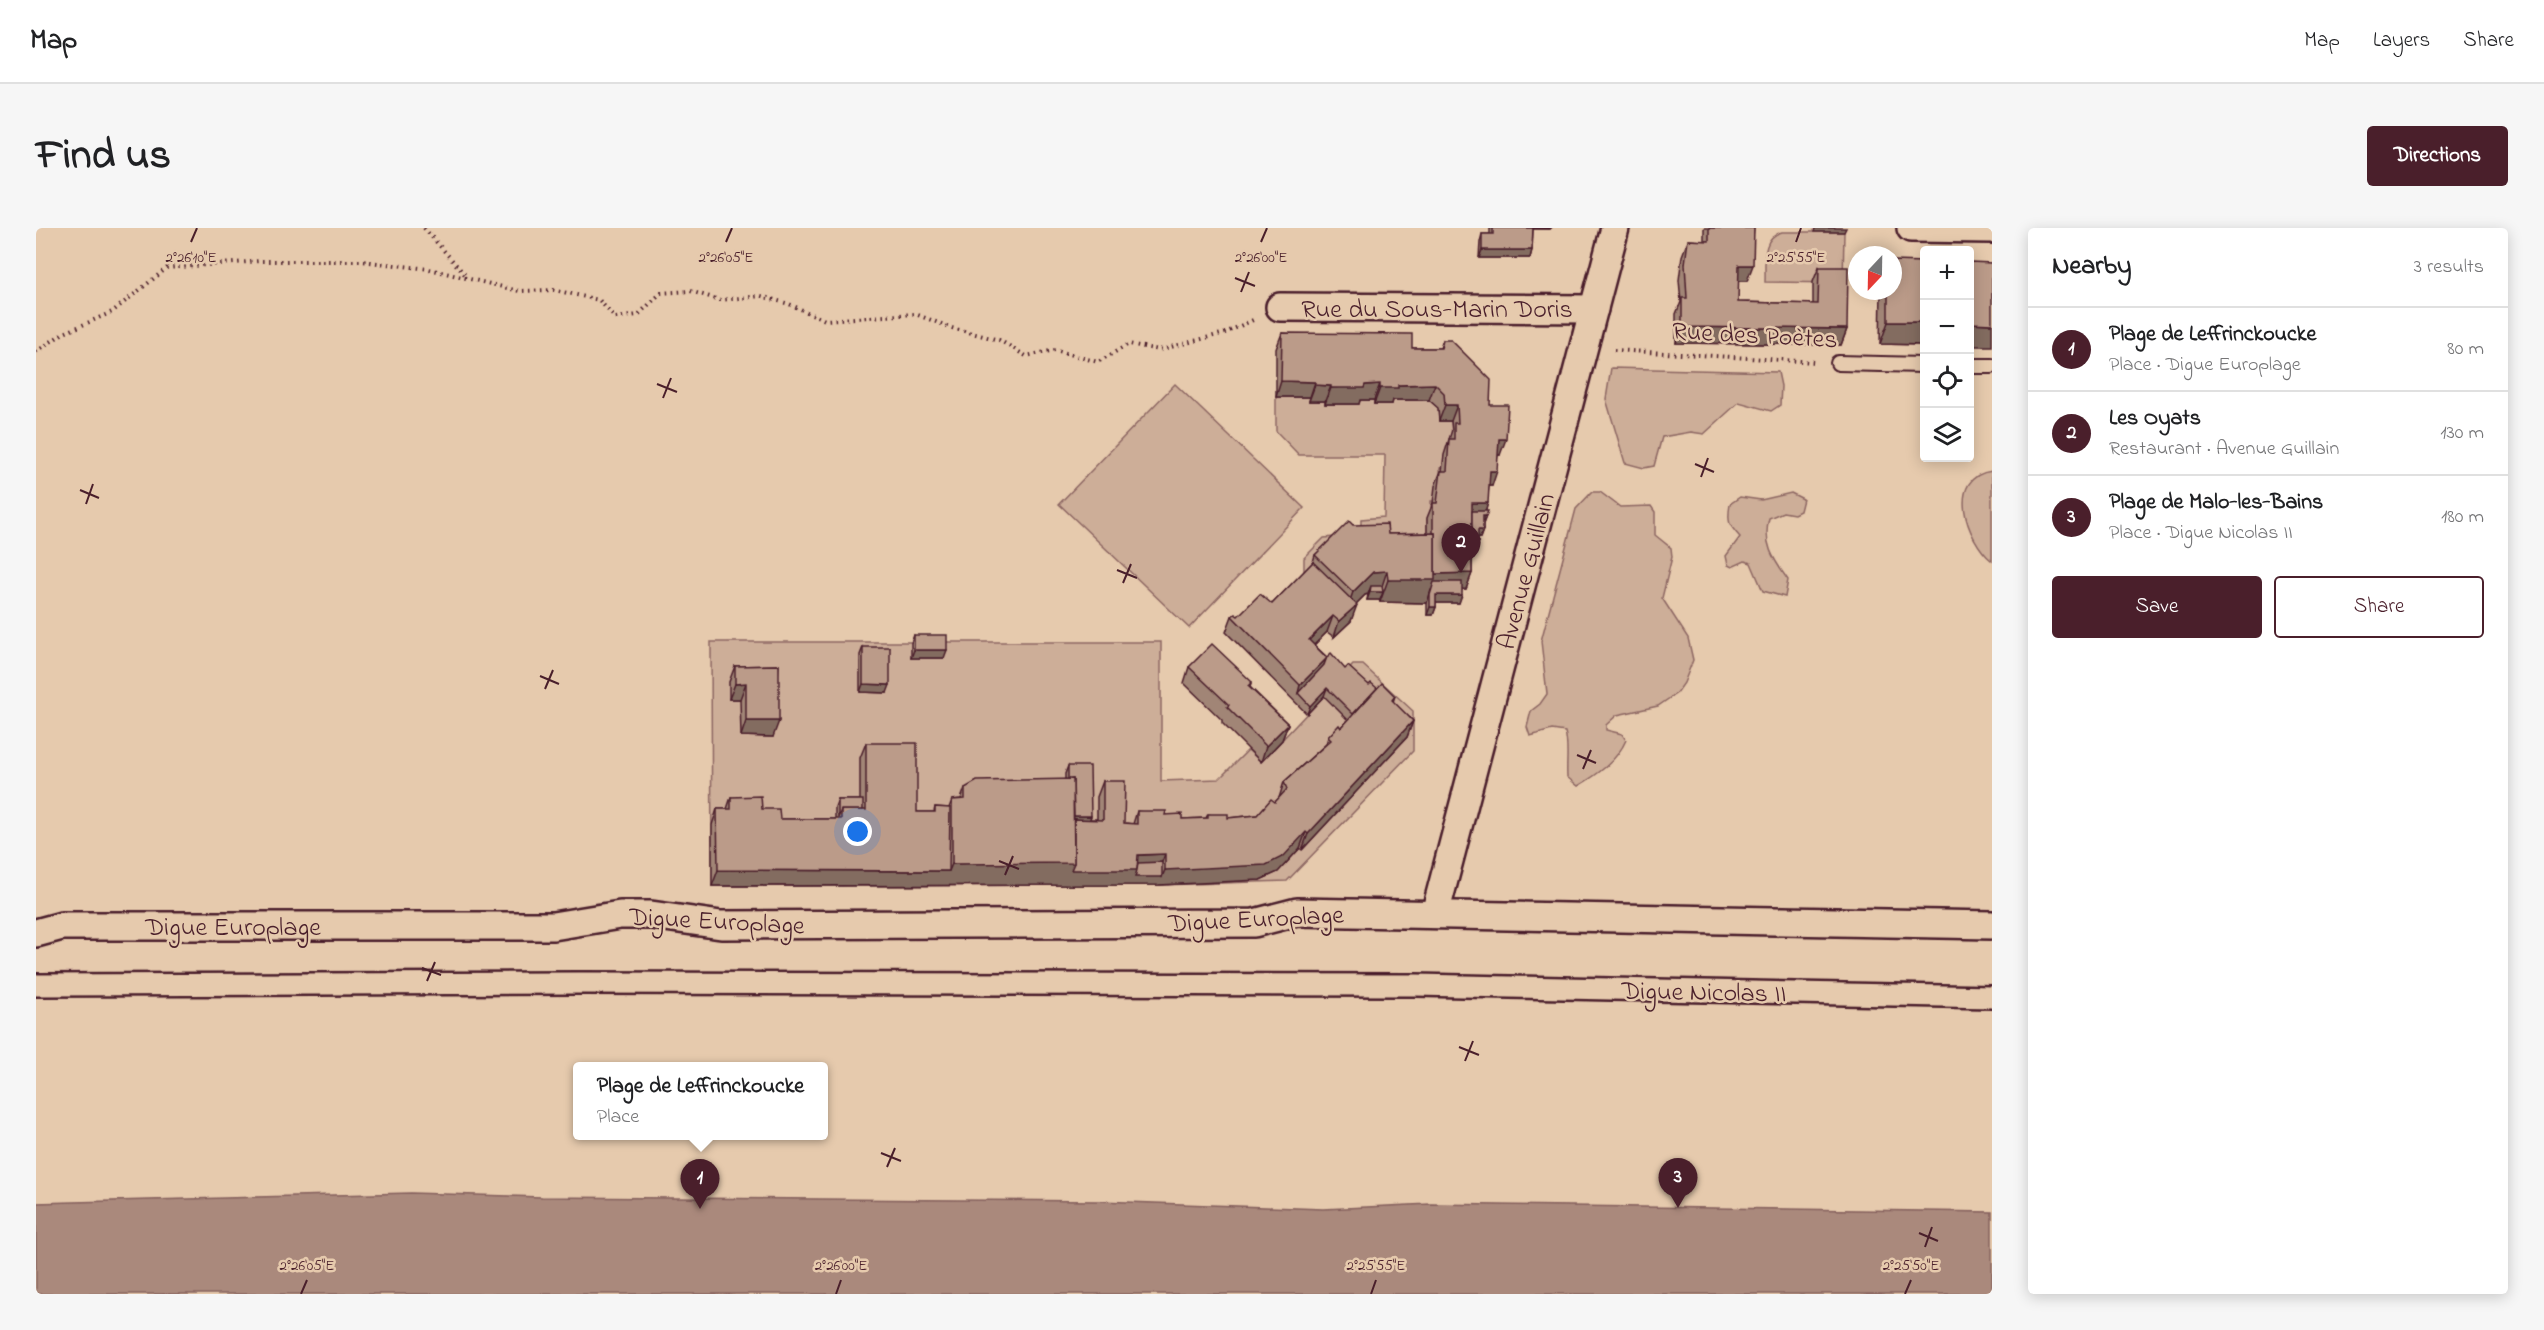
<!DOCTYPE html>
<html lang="en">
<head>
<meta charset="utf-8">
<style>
  :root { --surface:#fff; --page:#f6f6f6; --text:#202124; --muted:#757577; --line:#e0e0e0; --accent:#4a1f2b }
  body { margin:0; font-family:"Indie Flower",sans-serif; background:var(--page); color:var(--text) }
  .controls { position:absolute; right:18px; top:18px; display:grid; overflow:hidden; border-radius:6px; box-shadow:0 3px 15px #0003 }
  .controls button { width:54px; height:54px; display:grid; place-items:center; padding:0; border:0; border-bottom:2px solid var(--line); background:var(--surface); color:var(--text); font:30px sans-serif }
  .compass { position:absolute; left:1812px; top:18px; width:54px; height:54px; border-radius:50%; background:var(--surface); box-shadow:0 3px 15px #0003; rotate:202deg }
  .you { position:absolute; left:822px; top:604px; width:21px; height:21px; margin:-15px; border:4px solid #fff; border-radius:50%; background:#1a73e8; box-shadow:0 0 0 9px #1a73e833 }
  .badge { display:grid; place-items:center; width:39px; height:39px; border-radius:50%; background:var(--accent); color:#fff; font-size:20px; font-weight:700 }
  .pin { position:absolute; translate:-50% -50px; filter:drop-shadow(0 2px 3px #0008) }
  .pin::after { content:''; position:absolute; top:32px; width:21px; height:18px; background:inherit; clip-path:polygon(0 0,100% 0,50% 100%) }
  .popup { position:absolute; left:537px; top:834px; width:255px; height:78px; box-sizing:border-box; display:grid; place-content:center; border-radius:6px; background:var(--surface); filter:drop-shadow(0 2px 4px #0005); font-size:20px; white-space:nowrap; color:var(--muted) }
  .popup b { font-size:22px; color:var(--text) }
  .popup::after { content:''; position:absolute; left:50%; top:100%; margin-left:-12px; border:12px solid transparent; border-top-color:var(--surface) }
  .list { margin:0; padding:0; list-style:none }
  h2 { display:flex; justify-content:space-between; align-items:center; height:78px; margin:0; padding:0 24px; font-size:26px }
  h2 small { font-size:20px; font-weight:400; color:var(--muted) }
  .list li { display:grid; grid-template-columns:39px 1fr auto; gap:18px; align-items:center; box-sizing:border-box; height:84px; padding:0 24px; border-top:2px solid var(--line) }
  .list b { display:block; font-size:22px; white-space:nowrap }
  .list p { margin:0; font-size:20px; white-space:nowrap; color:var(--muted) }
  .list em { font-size:20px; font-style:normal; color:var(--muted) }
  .actions { display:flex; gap:12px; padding:18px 24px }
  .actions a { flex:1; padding:14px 0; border:2px solid var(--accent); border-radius:6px; text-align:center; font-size:21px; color:var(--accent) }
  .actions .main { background:var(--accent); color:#fff }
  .icon { flex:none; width:33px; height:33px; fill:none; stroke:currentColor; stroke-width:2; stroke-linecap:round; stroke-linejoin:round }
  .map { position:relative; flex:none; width:1956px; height:1066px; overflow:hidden; border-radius:6px }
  header { display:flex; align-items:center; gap:36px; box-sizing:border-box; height:84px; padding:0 30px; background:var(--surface); border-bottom:2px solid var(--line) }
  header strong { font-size:28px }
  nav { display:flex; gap:33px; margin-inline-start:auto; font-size:21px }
  .intro { display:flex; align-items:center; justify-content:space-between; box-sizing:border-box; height:144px; padding:0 36px }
  h1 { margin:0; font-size:42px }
  .button { padding:15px 27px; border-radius:6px; background:var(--accent); color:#fff; font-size:21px; font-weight:700 }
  main { display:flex; gap:36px; padding:0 36px }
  aside { flex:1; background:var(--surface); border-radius:6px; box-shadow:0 3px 15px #0003 }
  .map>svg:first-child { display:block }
  .green { fill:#cdae98; stroke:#8c6662; stroke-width:1.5 }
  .water { fill:#aa897c; stroke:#845f5c; stroke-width:1.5 }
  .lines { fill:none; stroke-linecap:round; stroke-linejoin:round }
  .service-casing { stroke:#4a1f2b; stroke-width:18 }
  .pedestrian-casing { stroke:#4a1f2b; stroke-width:26 }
  .minor-casing { stroke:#4a1f2b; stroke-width:32 }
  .path { stroke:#4a1f2b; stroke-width:4; stroke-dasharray:1.5 4.5; stroke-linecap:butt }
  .service { stroke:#e6caad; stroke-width:14 }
  .pedestrian { stroke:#e6caad; stroke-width:21 }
  .minor { stroke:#e6caad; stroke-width:27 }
  .wall { fill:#a18576; stroke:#4a1f2b; stroke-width:1.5 }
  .shaded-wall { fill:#836c60; stroke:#4a1f2b; stroke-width:1.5 }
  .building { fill:#bb9b89; stroke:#4a1f2b; stroke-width:1.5 }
  .ticks { fill:none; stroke:#4a1f2b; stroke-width:2 }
  .labels { text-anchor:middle; stroke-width:5; stroke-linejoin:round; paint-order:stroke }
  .street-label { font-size:26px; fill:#4a1f2b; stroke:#e6caad }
  .ticks-label { font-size:15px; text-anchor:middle; fill:#4a1f2b; stroke:#e6caad; stroke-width:5; stroke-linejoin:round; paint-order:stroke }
</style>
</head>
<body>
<header>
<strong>Map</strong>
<nav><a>Map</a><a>Layers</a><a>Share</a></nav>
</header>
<div class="intro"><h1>Find us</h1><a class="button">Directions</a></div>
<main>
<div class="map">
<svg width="1956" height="1066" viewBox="0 0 1956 1066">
  <rect width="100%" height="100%" fill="#e6caad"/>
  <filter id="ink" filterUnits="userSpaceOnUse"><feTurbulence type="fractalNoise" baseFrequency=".0167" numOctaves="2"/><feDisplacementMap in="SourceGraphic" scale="12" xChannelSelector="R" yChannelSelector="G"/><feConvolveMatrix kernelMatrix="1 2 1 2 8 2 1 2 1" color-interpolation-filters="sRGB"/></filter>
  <g filter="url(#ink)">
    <g class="green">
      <path d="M 1746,4 L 1808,4 L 1807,55 L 1729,54 C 1730,34 1724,10 1746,4 Z"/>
      <polygon points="1575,140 1742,144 1745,158 1744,177 1735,183 1703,174 1668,206 1655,204 1626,209 1618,238 1608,240 1589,235 1570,171"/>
      <polygon points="1139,156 1268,280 1153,400 1023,276"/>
      <polygon points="1240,169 1274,169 1274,173 1289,173 1290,176 1322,176 1324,172 1338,172 1338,176 1356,176 1356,172 1393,172 1402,180 1403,193 1415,193 1416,211 1408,240 1404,240 1405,259 1399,273 1395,273 1395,291 1391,291 1391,328 1325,319 1325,291 1348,289 1349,227 1263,227 1240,203"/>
      <path d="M 1956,243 L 1956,333 C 1930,312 1909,249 1956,243 Z"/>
      <path d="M 1556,264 L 1564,264 L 1584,279 L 1615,278 L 1619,284 L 1619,307 L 1635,320 L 1636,329 L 1626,370 L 1652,410 L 1657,432 L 1648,455 L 1641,465 L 1622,478 L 1581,487 L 1570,497 L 1570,502 L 1586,506 L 1590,512 C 1581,533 1561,547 1542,558 L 1531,549 C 1530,534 1533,518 1529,504 L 1516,502 L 1494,508 L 1491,499 L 1495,483 L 1504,476 L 1511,466 L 1505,413 L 1540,281 Z"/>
      <path d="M 1755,265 L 1767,271 L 1764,283 L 1758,286 L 1747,284 L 1733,290 C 1726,316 1738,332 1752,352 L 1749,369 L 1727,363 L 1715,335 L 1709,333 L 1696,339 L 1692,337 L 1690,328 L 1704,309 C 1693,297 1691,295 1694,276 L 1704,269 L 1725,272 Z"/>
      <polygon points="1299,309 1268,345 1268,330 1288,310"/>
      <polygon points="675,414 1125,414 1125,553 1183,551 1212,522 1225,534 1317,437 1327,437 1377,483 1377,523 1251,653 1123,657 676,658"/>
    </g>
    <polygon class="water" points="375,965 506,969 1063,973 1287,981 1395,976 1956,984 1956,1066 0,1066 0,975"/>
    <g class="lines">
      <g class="service-casing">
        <g id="service">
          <polyline points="1802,135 1888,137"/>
          <polyline points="1934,138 1956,138"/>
        </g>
      </g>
      <g class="pedestrian-casing">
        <polyline id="pedestrian" points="0,757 545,755 1380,757 1956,769"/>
      </g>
      <g class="minor-casing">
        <g id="minor">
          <polyline points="1875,0 1956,1"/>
          <polyline points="1244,79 1558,81"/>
          <polyline points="1399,686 1579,0"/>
          <polyline points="0,705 26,698 517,698 584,687 615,687 685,697 1218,695 1261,684 1956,697"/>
        </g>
      </g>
      <g class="path">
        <polyline points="388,0 431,49"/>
        <polyline points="1578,122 1780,134"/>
        <polyline points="0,124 26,106 76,84 131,40 225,33 325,33 393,41 483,63 518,62 563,72 579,90 602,87 625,65 654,63 684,72 725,68 753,76 789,92 879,86 916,100 963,112 990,128 1019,122 1062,134 1093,116 1123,122 1189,105 1217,92"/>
      </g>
      <use href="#service" class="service"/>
      <use href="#pedestrian" class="pedestrian"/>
      <use href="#minor" class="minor"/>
    </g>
    <g class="wall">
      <polygon points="1454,0 1515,0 1514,1 1497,1 1496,22 1494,30 1443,30 1444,14 1446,6 1454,6"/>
      <polygon points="1668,0 1718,0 1711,53 1702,53 1702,74 1777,76 1777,54 1783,39 1811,101 1805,117 1640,115 1640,86 1645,74 1643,52 1646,28 1652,12 1668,13"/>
      <polygon points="1888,34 1888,117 1844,116 1845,63 1857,63"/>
      <polygon points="1246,105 1376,120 1404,120 1407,112 1454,177 1464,227 1462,227 1456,258 1453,258 1450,283 1450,288 1447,296 1447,302 1444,310 1442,310 1442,318 1440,326 1436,326 1436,345 1430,361 1426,361 1423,375 1400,375 1400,379 1397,387 1391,387 1391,375 1344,374 1343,372 1331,372 1332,366 1329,367 1320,376 1315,393 1298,409 1291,404 1278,417 1291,429 1333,457 1359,468 1357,474 1377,493 1371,509 1266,622 1264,620 1242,644 1224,652 1123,657 676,658 676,597 681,581 691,581 695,569 726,581 744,591 799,591 799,580 802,572 824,572 824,530 830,515 881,584 898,584 899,579 913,580 916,572 925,571 929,560 1029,552 1029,546 1032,538 1054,591 1061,591 1061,569 1067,553 1088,595 1097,596 1101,583 1129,587 1146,591 1170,590 1172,586 1192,590 1221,587 1239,574 1243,570 1248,554 1290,516 1292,509 1305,500 1312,492 1288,468 1271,486 1190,404 1196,388 1202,388 1236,376 1277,334 1279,327 1317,297 1352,306 1391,305 1391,290 1397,275 1399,258 1405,243 1406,243 1408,227 1416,202 1415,193 1403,193 1402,180 1393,172 1357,172 1356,176 1338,176 1338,172 1324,172 1323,176 1289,176 1289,173 1273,173 1274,169 1240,169 1240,121"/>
      <polygon points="878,407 908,430 875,430 875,415"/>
      <polygon points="827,419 851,465 824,464 824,427"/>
      <polygon points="743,437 737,509 705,508 704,471 693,471 693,454 699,438"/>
      <polygon points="1153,439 1216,454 1214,459 1252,496 1246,512 1225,534 1186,495 1186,492 1148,455"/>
    </g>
    <g class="shaded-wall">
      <polygon points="1461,0 1515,0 1514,1"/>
      <polygon points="1779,0 1810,0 1808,4 1778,4"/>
      <polygon points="1446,22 1496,22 1494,30 1443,30"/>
      <polygon points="1703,37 1717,37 1711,53 1697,53"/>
      <polygon points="1852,94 1888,94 1888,117 1844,116"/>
      <polygon points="1934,95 1956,96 1956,118 1934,118"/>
      <polygon points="1646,99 1811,101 1805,117 1640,115"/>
      <polygon points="1245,153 1279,154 1274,169 1240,169"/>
      <polygon points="1344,156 1338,172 1324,172 1323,176 1289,176 1295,160 1329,157"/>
      <polygon points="1399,156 1393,172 1357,172 1356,176 1338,176 1344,160 1362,157"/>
      <polygon points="1279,157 1295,158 1289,173 1273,173"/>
      <polygon points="1409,177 1421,177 1415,193 1403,193"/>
      <polygon points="1463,211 1470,211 1464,227 1458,227"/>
      <polygon points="1454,243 1461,243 1456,258 1448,258"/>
      <polygon points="1436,275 1452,275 1448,288 1450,288 1447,296 1433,291"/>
      <polygon points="1442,302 1447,302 1444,310 1439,310"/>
      <polygon points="1433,318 1442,318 1440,326 1430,326"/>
      <polygon points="1351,343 1344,364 1347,364 1344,372 1331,372 1334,364 1335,358 1332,366 1329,367 1309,387 1317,364 1337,344"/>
      <polygon points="1436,345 1430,361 1395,362 1391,375 1344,374 1352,352 1396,346"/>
      <polygon points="1400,367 1426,367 1423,375 1397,375"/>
      <polygon points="1321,377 1315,393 1298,409 1303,393"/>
      <polygon points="1394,379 1400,379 1397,387 1391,387"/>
      <polygon points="1297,388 1291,404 1273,422 1273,412"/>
      <polygon points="878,422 911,422 908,430 875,430"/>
      <polygon points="1291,430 1285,445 1262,465 1264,457"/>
      <polygon points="710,455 704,471 693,471 699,456"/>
      <polygon points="827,456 854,457 851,465 824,464"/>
      <polygon points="1291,460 1288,468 1271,486 1274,478"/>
      <polygon points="710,493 743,493 737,509 705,508"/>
      <polygon points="1377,493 1371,509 1266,622 1272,606"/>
      <polygon points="1252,496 1246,512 1225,534 1230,518"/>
      <polygon points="1032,588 1055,588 1052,596"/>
      <polygon points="1270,604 1264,620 1242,644 1224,652 1123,657 676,658 682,642 913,643 916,636 1129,626 1123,642 1126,649 1129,642"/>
    </g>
    <g class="building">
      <polygon points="1457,0 1497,0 1496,22 1446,22 1446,6 1457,6"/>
      <polygon points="1673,0 1718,0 1717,37 1703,37 1702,74 1782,76 1783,39 1812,39 1811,101 1646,99 1646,70 1651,70 1649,36 1652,12 1673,13"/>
      <polygon points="1857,33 1888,34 1888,94 1852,94 1852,63 1857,63"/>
      <polygon points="1934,34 1956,35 1956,96 1934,95"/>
      <polygon points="1246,105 1376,106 1376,120 1405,120 1407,112 1415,112 1455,152 1454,177 1472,177 1470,211 1463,211 1461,243 1454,243 1452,275 1436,275 1436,345 1399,346 1399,305 1397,305 1397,275 1401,275 1405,243 1411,243 1413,211 1418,211 1418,195 1422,195 1421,177 1409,177 1408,165 1399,156 1362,157 1362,160 1344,160 1344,156 1329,157 1328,160 1295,160 1295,158 1279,157 1279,154 1245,153"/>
      <polygon points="1436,283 1452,283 1450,288 1447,288 1447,302 1442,302 1442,318 1436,318"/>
      <polygon points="1313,293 1317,297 1351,296 1352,306 1399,305 1399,352 1352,352 1351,343 1337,344 1317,364 1279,327"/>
      <polygon points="1277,334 1321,377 1303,393 1297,388 1273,412 1291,430 1264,457 1196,388 1199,386 1202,388 1224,366 1236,376"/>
      <polygon points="1398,354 1426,354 1426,367 1400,367 1400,379 1394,379 1394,367"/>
      <polygon points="1335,358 1346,358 1347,364 1334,364"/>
      <rect x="878" y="407" width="33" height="15"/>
      <polygon points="1176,416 1216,454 1212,458 1252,496 1230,518 1191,479 1193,477 1153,439"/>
      <polygon points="827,419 854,419 854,457 827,456"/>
      <polygon points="1295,425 1309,441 1312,438 1333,457 1335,455 1341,460 1317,486 1291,460 1274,478 1262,465 1288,437 1291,429"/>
      <polygon points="743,437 743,493 710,493 710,455 699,456 699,438"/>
      <polygon points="1346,455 1359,468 1356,472 1377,493 1272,606 1270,604 1248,628 1230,637 1129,642 1129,626 1102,627 1101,642 1035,642 1038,635 1038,591 1067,592 1067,553 1089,553 1088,595 1101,596 1101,583 1130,583 1129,587 1146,586 1146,591 1172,590 1172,586 1192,586 1192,590 1221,587 1235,571 1239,574 1251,561 1248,554 1295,512 1292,509 1303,497 1305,500"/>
      <polygon points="830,515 881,515 881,584 899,584 899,579 914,580 913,643 682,642 681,581 695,581 695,569 725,568 726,581 743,581 744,591 805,591 805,582 830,582"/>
      <polygon points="1032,538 1054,538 1055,588 1038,588 1037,551 1032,552"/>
      <polygon points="1037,551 1038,635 916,636 916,572 929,571 929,560 941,553"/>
      <polygon points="802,572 827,572 827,582 805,582 802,590"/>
      <polygon points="1126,634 1126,649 1099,649 1101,642 1102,635"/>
    </g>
  </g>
  <path class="ticks" d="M 155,14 L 161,0M 690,14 L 696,0M 1225,14 L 1231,0M 1760,14 L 1765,0M 1199,50 L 1219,58M 1205,64 L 1213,44M 621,156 L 641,164M 627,170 L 635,150M 1659,236 L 1678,244M 1665,249 L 1672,230M 44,262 L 63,270M 50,276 L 57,256M 1081,342 L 1101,350M 1087,355 L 1095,336M 504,448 L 523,456M 509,461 L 517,442M 1541,527 L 1560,535M 1547,541 L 1555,522M 963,633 L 983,641M 969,647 L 977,628M 386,740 L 405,747M 391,753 L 399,734M 1423,819 L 1443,827M 1429,833 L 1437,813M 845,925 L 865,933M 851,939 L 859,920M 1883,1005 L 1902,1013M 1889,1019 L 1896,999M 265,1066 L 271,1052M 800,1066 L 805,1052M 1335,1066 L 1340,1052M 1869,1066 L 1875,1052"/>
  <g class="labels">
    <g class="street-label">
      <text x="1401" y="89">Rue du Sous-Marin Doris</text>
      <text transform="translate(1719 106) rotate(3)" y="9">Rue des Poètes</text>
      <text transform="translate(1489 343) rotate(-75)" y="9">Avenue Guillain</text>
      <text transform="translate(1220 690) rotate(-3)" y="9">Digue Europlage</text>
      <text transform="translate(681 692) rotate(3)" y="9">Digue Europlage</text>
      <text x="197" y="707">Digue Europlage</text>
      <text transform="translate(1668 763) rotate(1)" y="9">Digue Nicolas II</text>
    </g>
  </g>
  <g class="ticks-label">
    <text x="155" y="34">2°26'10"E</text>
    <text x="690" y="34">2°26'05"E</text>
    <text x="1225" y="34">2°26'00"E</text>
    <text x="1760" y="34">2°25'55"E</text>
    <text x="271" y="1042">2°26'05"E</text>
    <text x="805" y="1042">2°26'00"E</text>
    <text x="1340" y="1042">2°25'55"E</text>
    <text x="1875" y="1042">2°25'50"E</text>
  </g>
</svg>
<div class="controls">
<button>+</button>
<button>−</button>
<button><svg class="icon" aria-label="locate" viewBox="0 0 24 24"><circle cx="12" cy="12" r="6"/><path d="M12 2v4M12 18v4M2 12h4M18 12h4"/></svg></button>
<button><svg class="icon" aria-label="layers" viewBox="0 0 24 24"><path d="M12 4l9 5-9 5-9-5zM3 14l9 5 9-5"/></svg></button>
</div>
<svg class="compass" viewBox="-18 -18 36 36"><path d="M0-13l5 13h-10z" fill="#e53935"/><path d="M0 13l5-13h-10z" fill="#757577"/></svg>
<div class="you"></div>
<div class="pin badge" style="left:664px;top:981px">1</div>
<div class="popup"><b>Plage de Leffrinckoucke</b>Place</div>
<div class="pin badge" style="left:1425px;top:345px">2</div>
<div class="pin badge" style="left:1642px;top:980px">3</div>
</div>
<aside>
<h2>Nearby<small>3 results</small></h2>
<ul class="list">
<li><span class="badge">1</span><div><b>Plage de Leffrinckoucke</b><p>Place · Digue Europlage</p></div><em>80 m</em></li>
<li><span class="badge">2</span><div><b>Les Oyats</b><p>Restaurant · Avenue Guillain</p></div><em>130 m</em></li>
<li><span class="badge">3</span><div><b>Plage de Malo-les-Bains</b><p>Place · Digue Nicolas II</p></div><em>180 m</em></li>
</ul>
<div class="actions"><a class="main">Save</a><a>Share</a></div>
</aside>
</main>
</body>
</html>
